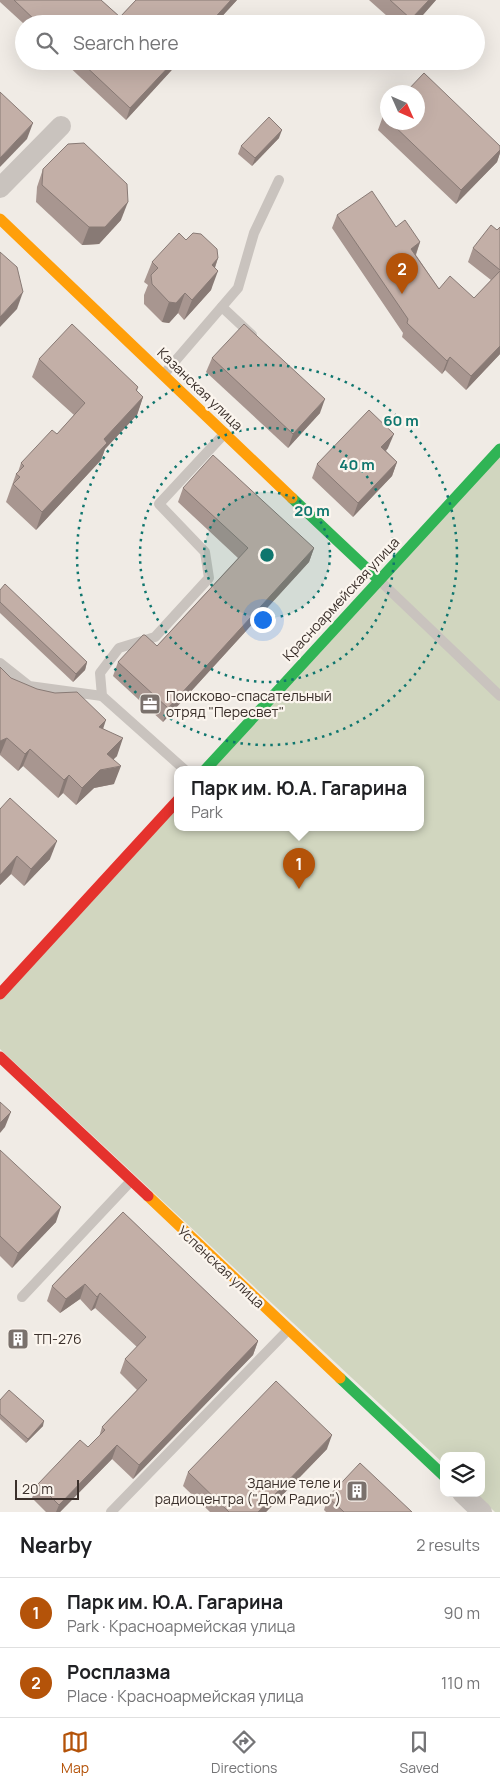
<!DOCTYPE html>
<html lang="en">
<head>
<meta charset="utf-8">
<style>
  :root { --surface:#fff; --page:#f2f2f2; --text:#202124; --muted:#757577; --line:#e0e0e0; --accent:#b45309 }
  body { margin:0; font-family:Manrope,sans-serif; background:var(--page); color:var(--text) }
  .controls { position:absolute; right:15px; bottom:15px; display:grid; overflow:hidden; border-radius:10px; box-shadow:0 5px 20px #0002 }
  .controls button { width:45px; height:45px; display:grid; place-items:center; padding:0; border:0; border-bottom:1px solid var(--line); background:var(--surface); color:var(--text); font:25px sans-serif }
  .compass { position:absolute; left:380px; top:85px; width:45px; height:45px; border-radius:50%; background:var(--surface); box-shadow:0 5px 20px #0002; rotate:135deg }
  .scale { position:absolute; left:15px; bottom:12px; width:64px; box-sizing:border-box; padding-left:5px; border:2px solid #3b302b; border-top:0; font-size:14px; line-height:18px; white-space:nowrap; color:#3b302b; -webkit-text-stroke:4px #fbf5ee; paint-order:stroke }
  .you { position:absolute; left:262px; top:619px; width:18px; height:18px; margin:-12px; border:4px solid #fff; border-radius:50%; background:#1a73e8; box-shadow:0 0 0 8px #1a73e833 }
  .badge { display:grid; place-items:center; width:32px; height:32px; border-radius:50%; background:var(--accent); color:#fff; font-size:16px; font-weight:700 }
  .pin { position:absolute; translate:-50% -41px; filter:drop-shadow(0 1px 2px #0008) }
  .pin::after { content:''; position:absolute; top:26px; width:18px; height:15px; background:inherit; clip-path:polygon(0 0,100% 0,50% 100%) }
  .popup { position:absolute; left:174px; top:766px; width:250px; height:65px; box-sizing:border-box; display:grid; place-content:center; border-radius:10px; background:var(--surface); filter:drop-shadow(0 1px 4px #0005); font-size:16px; white-space:nowrap; color:var(--muted) }
  .popup b { font-size:19px; color:var(--text) }
  .popup::after { content:''; position:absolute; left:50%; top:100%; margin-left:-10px; border:10px solid transparent; border-top-color:var(--surface) }
  .list { margin:0; padding:0; list-style:none }
  h2 { display:flex; justify-content:space-between; align-items:center; height:65px; margin:0; padding:0 20px; font-size:21px }
  h2 small { font-size:16px; font-weight:400; color:var(--muted) }
  .list li { display:grid; grid-template-columns:32px 1fr auto; gap:15px; align-items:center; box-sizing:border-box; height:70px; padding:0 20px; border-top:1px solid var(--line) }
  .list b { display:block; font-size:19px; white-space:nowrap }
  .list p { margin:0; font-size:16px; white-space:nowrap; color:var(--muted) }
  .list em { font-size:16px; font-style:normal; color:var(--muted) }
  .icon { flex:none; width:28px; height:28px; fill:none; stroke:currentColor; stroke-width:2; stroke-linecap:round; stroke-linejoin:round }
  .map { position:relative; flex:none; width:500px; height:1512px; overflow:hidden }
  .search { position:absolute; background:var(--surface); box-shadow:0 5px 20px #0002; left:15px; right:15px; top:15px; height:55px; display:flex; align-items:center; gap:12px; box-sizing:border-box; padding:0 18px; border-radius:28px; color:var(--muted); font-size:19px }
  .sheet { height:205px; background:var(--surface) }
  nav { display:flex; justify-content:space-around; align-items:center; box-sizing:border-box; height:70px; border-top:1px solid var(--line); background:var(--surface); font-size:14px; color:var(--muted) }
  nav a { display:grid; justify-items:center; gap:2px }
  nav .on { color:var(--accent) }
  .map>svg:first-child { display:block }
  .green { fill:#d1d6bf }
  .lines { fill:none; stroke-linecap:round; stroke-linejoin:round }
  .lane { stroke:#c9c3be; stroke-width:10 }
  .street { stroke:#c9c3be; stroke-width:20 }
  .fast { stroke:#30b455; stroke-width:11 }
  .slow { stroke:#ff9f0a; stroke-width:11 }
  .jam { stroke:#e5322d; stroke-width:11 }
  .wall { fill:#a89690 }
  .shaded-wall { fill:#887a75 }
  .building { fill:#c3afa7; stroke:#887a75 }
  .ring { fill:none; stroke:#0f766e; stroke-width:2.5; stroke-dasharray:2.5 5 }
  .labels { text-anchor:middle; stroke-width:4.5; stroke-linejoin:round; paint-order:stroke }
  .street-label { font-size:14px; fill:#3b302b; stroke:#fbf5ee }
  .poi-label { font-size:14px; fill:#3b302b; stroke:#fbf5ee; text-anchor:start }
  .centre { fill:#0f766e; stroke:#fbf5ee; stroke-width:2.5 }
  .ring-label { font-size:15px; text-anchor:middle; font-weight:bold; fill:#0f766e; stroke:#fbf5ee; stroke-width:4.5; stroke-linejoin:round; paint-order:stroke }
</style>
</head>
<body>
<div class="map">
<svg width="500" height="1512" viewBox="0 0 500 1512">
  <rect width="100%" height="100%" fill="#f0ebe5"/>
  <polygon class="green" points="500,448 500,1512 495,1512 475,1493 481,1493 481,1456 444,1456 444,1464 0,1049 0,998 178,800 178,828 420,828 420,770 205,770"/>
  <g class="lines">
    <g class="lane">
      <polyline points="222,307 252,335"/>
      <polyline points="164,374 238,288 254,233 279,180"/>
      <polyline points="380,581 500,696"/>
      <polyline points="0,663 29,686 102,696"/>
      <polyline points="185,770 102,696 100,673 119,648 155,637 209,578 205,552 159,504 225,433"/>
      <polyline points="22,1297 130,1182"/>
      <polyline points="111,1512 287,1331"/>
    </g>
    <g class="street">
      <polyline points="0,188 61,126"/>
      <polyline points="462,1493 482,1512"/>
    </g>
    <g class="fast">
      <polyline points="292,498 379,580"/>
      <polyline points="205,770 500,449"/>
      <polyline points="340,1378 444,1476"/>
    </g>
    <g class="slow">
      <polyline points="0,219 292,498"/>
      <polyline points="148,1196 340,1378"/>
    </g>
    <g class="jam">
      <polyline points="0,994 178,800"/>
      <polyline points="0,1057 148,1196"/>
    </g>
  </g>
  <g class="wall">
    <polygon points="0,0 101,0 120,17 136,0 237,0 215,24 24,24 0,2"/>
    <polygon points="369,0 436,0 415,24 396,24"/>
    <polygon points="63,61 180,61 126,120"/>
    <polygon points="388,112 388,122 418,122 500,146 500,153 497,162 456,204 378,130 383,116"/>
    <polygon points="279,138 252,166 238,154 241,146"/>
    <polygon points="43,169 121,220 99,244 82,245 36,202 37,187"/>
    <polygon points="337,215 396,227 420,242 416,255 439,289 474,298 491,280 468,262 473,248 497,230 500,227 500,354 466,390 445,370 442,374 402,337 403,333 332,228"/>
    <polygon points="186,240 218,258 215,268 211,290 184,320 178,313 169,323 162,322 144,304 144,295 148,285 144,282 152,262"/>
    <polygon points="212,358 320,413 288,448 206,372"/>
    <polygon points="39,359 138,387 137,391 143,397 137,415 105,449 101,460 36,530 6,502 16,474 18,472 21,463 57,434 74,415 32,377"/>
    <polygon points="388,448 386,451 397,462 392,476 353,517 312,478 317,464"/>
    <polygon points="183,488 314,548 309,562 163,722 113,676 118,662 157,646 238,558 178,502"/>
    <polygon points="0,590 87,662 85,670 73,682 0,613"/>
    <polygon points="11,678 103,728 117,756 113,759 114,784 94,788 76,805 63,793 58,798 23,766 18,771 0,755"/>
    <polygon points="0,809 50,859 24,886 11,874 0,885"/>
    <polygon points="0,1150 56,1222 12,1268 0,1256"/>
    <polygon points="123,1212 258,1341 253,1355 133,1479 112,1459 60,1512 46,1512 32,1498 38,1484 88,1447 99,1437 102,1427 137,1390 120,1373 125,1359 137,1347 95,1308 91,1311 80,1299 60,1313 47,1301 52,1286"/>
    <polygon points="0,1400 43,1426 26,1443 0,1419"/>
    <polygon points="327,1449 266,1512 210,1512 183,1486 188,1472"/>
    <polygon points="328,1497 412,1512 326,1512 324,1510"/>
  </g>
  <g class="shaded-wall">
    <polygon points="231,0 237,0 215,24 209,24"/>
    <polygon points="429,0 436,0 415,24 410,24 411,19"/>
    <polygon points="174,61 180,61 126,120 130,108"/>
    <polygon points="33,123 27,139 0,167 0,158"/>
    <polygon points="282,130 279,138 252,166 255,158"/>
    <polygon points="500,150 500,153 497,162 456,204 461,190"/>
    <polygon points="128,202 121,220 99,244 82,245 89,227"/>
    <polygon points="420,242 415,256 411,249"/>
    <polygon points="218,258 211,278 218,271 211,290 184,320 192,300 212,265"/>
    <polygon points="23,292 17,309 0,327 0,317"/>
    <polygon points="185,293 178,313 169,323 162,322 169,302"/>
    <polygon points="500,346 500,354 466,390 471,376"/>
    <polygon points="450,357 445,370 442,374 447,361"/>
    <polygon points="143,397 137,415 105,449 101,460 36,530 42,512 104,439"/>
    <polygon points="325,399 320,413 288,448 293,434"/>
    <polygon points="394,434 388,448 376,461 381,447"/>
    <polygon points="397,462 392,476 353,517 358,503"/>
    <polygon points="314,548 309,562 163,722 168,708"/>
    <polygon points="87,662 85,670 73,682 76,674"/>
    <polygon points="106,720 100,738 99,727"/>
    <polygon points="7,738 0,755 0,756 0,741"/>
    <polygon points="123,738 117,756 103,770 121,766 114,784 94,788 76,805 82,788 107,754"/>
    <polygon points="30,749 23,766 18,771 25,754"/>
    <polygon points="69,775 63,793 58,798 64,780"/>
    <polygon points="57,841 50,859 24,886 31,869"/>
    <polygon points="17,856 11,874 0,885 0,875"/>
    <polygon points="11,1112 5,1127 0,1133 0,1123"/>
    <polygon points="61,1207 56,1222 12,1268 18,1253"/>
    <polygon points="85,1284 80,1299 60,1313 66,1299"/>
    <polygon points="100,1293 95,1308 91,1311 97,1297"/>
    <polygon points="258,1341 253,1355 133,1479 139,1465"/>
    <polygon points="44,1421 43,1426 26,1443 28,1439"/>
    <polygon points="332,1435 327,1449 266,1512 258,1512"/>
    <polygon points="117,1445 112,1459 60,1512 56,1512 59,1505"/>
  </g>
  <g class="building">
    <polygon points="14,0 101,0 120,17 136,0 231,0 209,24 39,24"/>
    <polygon points="390,0 429,0 411,19"/>
    <polygon points="80,61 174,61 130,108"/>
    <polygon points="424,73 500,146 500,150 461,190 390,122 418,122 418,92 406,92"/>
    <polygon points="0,92 33,123 0,158"/>
    <polygon points="388,112 388,120 383,116"/>
    <polygon points="269,117 282,130 255,158 241,146"/>
    <polygon points="84,143 127,184 128,202 105,227 89,227 42,185 43,169 68,144"/>
    <polygon points="372,191 396,227 405,220 420,242 411,249 439,289 450,276 474,298 500,271 500,346 471,376 450,357 447,361 407,323 408,319 337,215"/>
    <polygon points="491,225 497,230 500,227 500,270 473,248"/>
    <polygon points="179,233 186,240 193,233 201,234 217,249 218,258 212,265 218,271 192,300 185,293 176,303 169,302 152,284 151,275 158,268 152,262"/>
    <polygon points="0,252 17,267 23,292 0,317"/>
    <polygon points="72,324 138,387 136,390 143,397 104,439 107,443 42,512 13,484 20,477 16,474 24,466 21,463 52,430 57,434 85,403 39,359"/>
    <polygon points="244,324 325,399 293,434 212,358"/>
    <polygon points="369,410 394,434 381,447 397,462 358,503 317,464"/>
    <polygon points="213,455 314,548 168,708 118,662 143,635 145,635 157,646 248,548 183,488"/>
    <polygon points="5,584 87,662 76,674 0,602 0,590"/>
    <polygon points="0,667 11,678 37,689 55,693 77,692 106,720 99,727 123,738 107,754 121,766 100,770 82,788 69,775 64,780 30,749 25,754 7,738 0,741"/>
    <polygon points="10,798 57,841 31,869 17,856 0,875 0,809"/>
    <polygon points="0,1102 11,1112 0,1123"/>
    <polygon points="0,1150 61,1207 18,1253 0,1236"/>
    <polygon points="123,1212 258,1341 139,1465 117,1445 59,1505 38,1484 80,1440 88,1447 105,1430 102,1427 147,1380 125,1359 146,1337 100,1293 97,1297 85,1284 66,1299 52,1286"/>
    <polygon points="276,1381 332,1435 258,1512 229,1512 188,1472"/>
    <polygon points="9,1390 44,1421 28,1439 0,1414 0,1400"/>
    <polygon points="360,1463 412,1512 344,1512 328,1497"/>
  </g>
  <circle cx="267" cy="555" r="63" fill="#0f766e" fill-opacity=".12"/>
  <g class="ring">
    <circle cx="267" cy="555" r="63"/>
    <circle cx="267" cy="555" r="127"/>
    <circle cx="267" cy="555" r="190"/>
  </g>
  <defs>
    <g id="office-square" transform="scale(1.125)"><rect x="-9" y="-9" width="18" height="18" rx="4" fill="#7a716c" stroke="#fbf5ee"/><path d="M-6-3h4V-5.5h4V-3h4V5H-6ZM-1-4.5V-3h2v-1.5ZM-6 0V1H6V0Z" fill="#fff"/></g>
    <g id="building-square" transform="scale(1.125)"><rect x="-9" y="-9" width="18" height="18" rx="4" fill="#7a716c" stroke="#fbf5ee"/><path d="M-4-6H4V6H1V3H-1V6H-4ZM-2.5-4.3h1.7v1.8h-1.7ZM.8-4.3h1.7v1.8H.8ZM-2.5-1h1.7V.8h-1.7ZM.8-1h1.7V.8H.8Z" fill="#fff"/></g>
  </defs>
  <g fill-rule="evenodd">
    <use href="#office-square" x="150" y="704"/>
    <use href="#building-square" x="18" y="1339"/>
    <use href="#building-square" x="357" y="1491"/>
  </g>
  <g class="labels">
    <g class="street-label">
      <text transform="translate(200 389) rotate(44)" y="5">Казанская улица</text>
      <text transform="translate(341 599) rotate(-47)" y="5">Красноармейская улица</text>
      <text transform="translate(221 1267) rotate(43)" y="5">Успенская улица</text>
    </g>
    <g class="poi-label">
      <text x="166" y="701">Поисково-спасательный<tspan x="166" dy="16">отряд "Пересвет"</tspan></text>
      <text x="34" y="1344">ТП-276</text>
      <text x="341" y="1488" text-anchor="end">Здание теле и<tspan x="341" dy="16">радиоцентра ("Дом Радио")</tspan></text>
    </g>
  </g>
  <circle cx="267" cy="555" r="8" class="centre"/>
  <g class="ring-label">
    <text x="401" y="426">60 m</text>
    <text x="357" y="470">40 m</text>
    <text x="312" y="516">20 m</text>
  </g>
</svg>
<div class="controls">
<button><svg class="icon" aria-label="layers" viewBox="0 0 24 24"><path d="M12 4l9 5-9 5-9-5zM3 14l9 5 9-5"/></svg></button>
</div>
<svg class="compass" viewBox="-18 -18 36 36"><path d="M0-13l5 13h-10z" fill="#e53935"/><path d="M0 13l5-13h-10z" fill="#757577"/></svg>
<div class="scale">20 m</div>
<div class="you"></div>
<div class="pin badge" style="left:299px;top:889px">1</div>
<div class="popup"><b>Парк им. Ю.А. Гагарина</b>Park</div>
<div class="pin badge" style="left:402px;top:294px">2</div>
<div class="search"><svg class="icon" aria-label="search" viewBox="0 0 24 24"><circle cx="10" cy="10" r="6"/><path d="M15 15l6 6"/></svg>Search here</div>
</div>
<section class="sheet">
<h2>Nearby<small>2 results</small></h2>
<ul class="list">
<li><span class="badge">1</span><div><b>Парк им. Ю.А. Гагарина</b><p>Park · Красноармейская улица</p></div><em>90 m</em></li>
<li><span class="badge">2</span><div><b>Росплазма</b><p>Place · Красноармейская улица</p></div><em>110 m</em></li>
</ul>
</section>
<nav>
<a class="on"><svg class="icon" aria-label="map" viewBox="0 0 24 24"><path d="M3 6l6-2 6 2 6-2v14l-6 2-6-2-6 2zM9 4v14M15 6v14"/></svg>Map</a>
<a><svg class="icon" aria-label="directions" viewBox="0 0 24 24"><path d="M12 3l9 9-9 9-9-9zM9 14v-3h6M13 9l2 2-2 2"/></svg>Directions</a>
<a><svg class="icon" aria-label="saved" viewBox="0 0 24 24"><path d="M7 4h10v16l-5-4-5 4z"/></svg>Saved</a>
</nav>
</body>
</html>
